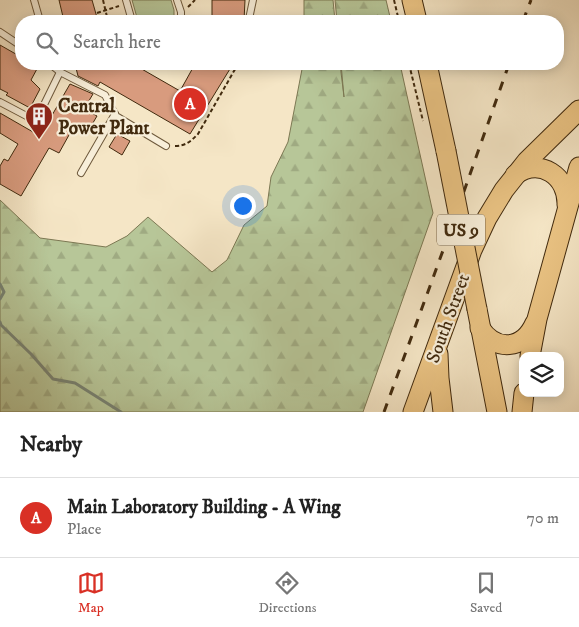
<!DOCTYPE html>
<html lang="en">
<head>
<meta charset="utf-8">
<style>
  :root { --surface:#fff; --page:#f6f6f6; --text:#222; --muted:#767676; --line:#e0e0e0; --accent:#d93025 }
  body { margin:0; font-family:"IM FELL DW Pica",serif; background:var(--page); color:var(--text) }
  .controls { position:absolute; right:15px; bottom:15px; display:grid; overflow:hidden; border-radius:10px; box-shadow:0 2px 12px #0003 }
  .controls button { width:45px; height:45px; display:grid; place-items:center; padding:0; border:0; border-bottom:1px solid var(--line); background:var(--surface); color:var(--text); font:25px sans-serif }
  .you { position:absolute; left:242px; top:205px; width:18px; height:18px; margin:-12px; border:4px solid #fff; border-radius:50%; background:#1a73e8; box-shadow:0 0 0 8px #1a73e833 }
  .badge { display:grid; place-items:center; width:32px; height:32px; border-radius:50%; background:var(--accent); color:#fff; font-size:16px; font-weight:700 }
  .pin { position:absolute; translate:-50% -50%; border:2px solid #fff; box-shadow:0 1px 5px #0006 }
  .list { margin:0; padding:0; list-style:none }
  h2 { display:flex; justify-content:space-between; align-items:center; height:65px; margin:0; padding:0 20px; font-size:21px }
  h2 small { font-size:16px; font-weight:400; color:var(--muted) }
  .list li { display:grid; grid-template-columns:32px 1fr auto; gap:15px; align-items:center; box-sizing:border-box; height:80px; padding:0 20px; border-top:1px solid var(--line) }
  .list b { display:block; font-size:19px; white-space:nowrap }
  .list p { margin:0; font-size:16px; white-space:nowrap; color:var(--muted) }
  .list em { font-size:16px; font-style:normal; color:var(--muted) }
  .icon { flex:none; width:28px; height:28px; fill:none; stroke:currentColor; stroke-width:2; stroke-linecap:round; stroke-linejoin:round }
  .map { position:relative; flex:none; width:579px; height:412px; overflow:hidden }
  .search { position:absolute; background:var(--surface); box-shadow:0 2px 12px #0003; left:15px; right:15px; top:15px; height:55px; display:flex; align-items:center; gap:12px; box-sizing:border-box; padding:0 18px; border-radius:20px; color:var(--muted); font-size:19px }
  .sheet { height:145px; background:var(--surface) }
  nav { display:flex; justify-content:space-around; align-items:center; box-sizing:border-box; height:70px; border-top:1px solid var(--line); background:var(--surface); font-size:14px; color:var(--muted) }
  nav a { display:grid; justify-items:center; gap:2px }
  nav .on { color:var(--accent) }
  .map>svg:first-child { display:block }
  .grass { fill:#b7c698; stroke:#7c7853 }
  .forest { fill:url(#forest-firs); stroke:#7c7853 }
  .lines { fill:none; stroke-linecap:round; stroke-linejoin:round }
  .stream { stroke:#788373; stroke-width:3 }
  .building { fill:#d89b7e; stroke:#412a0e }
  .service-casing { stroke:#6e593c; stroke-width:8 }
  .primary-casing { stroke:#412a0e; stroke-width:21 }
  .path { stroke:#412a0e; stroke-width:2; stroke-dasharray:4 2.5; stroke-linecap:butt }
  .service { stroke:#f8efda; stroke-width:6 }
  .primary { stroke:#eac383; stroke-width:19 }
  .rail { stroke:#412a0e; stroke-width:3; stroke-dasharray:9 9; stroke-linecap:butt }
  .primary-bridge-casing { stroke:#412a0e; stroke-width:21; stroke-linecap:butt }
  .primary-bridge { stroke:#eac383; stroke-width:19 }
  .labels { text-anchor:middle; stroke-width:4.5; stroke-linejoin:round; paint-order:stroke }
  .shield { fill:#f8efda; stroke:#78654b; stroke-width:1 }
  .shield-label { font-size:18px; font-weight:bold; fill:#412a0e }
  .poi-label { font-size:19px; font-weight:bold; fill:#412a0e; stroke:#f8efda; text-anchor:start }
  .street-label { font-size:19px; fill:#412a0e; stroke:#f8efda }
</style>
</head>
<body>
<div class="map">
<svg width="579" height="412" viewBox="0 0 579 412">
  <defs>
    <pattern id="forest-firs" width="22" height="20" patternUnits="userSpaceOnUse" patternTransform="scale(1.25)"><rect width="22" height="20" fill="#b7c698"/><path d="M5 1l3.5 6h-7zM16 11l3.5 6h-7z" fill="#9faa82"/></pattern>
  </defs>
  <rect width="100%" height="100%" fill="#f5e6c6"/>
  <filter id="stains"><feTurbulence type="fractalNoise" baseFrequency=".004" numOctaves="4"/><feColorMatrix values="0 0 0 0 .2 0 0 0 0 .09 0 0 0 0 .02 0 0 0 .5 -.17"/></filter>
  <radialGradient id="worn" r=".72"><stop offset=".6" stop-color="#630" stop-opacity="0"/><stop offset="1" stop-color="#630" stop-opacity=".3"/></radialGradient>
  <polygon class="grass" points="132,0 171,0 174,10 174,21 138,21"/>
  <g class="forest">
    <polygon points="304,0 333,0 335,21 304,21"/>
    <polygon points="335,0 386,0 391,21 337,21"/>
    <polygon points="303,64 340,64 344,97 341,64 400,64 433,213 363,412 0,412 0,200 40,238 106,247 127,236 148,217 212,272 227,260 244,225 267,206 271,177 288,142"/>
  </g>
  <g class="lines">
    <g class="stream">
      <polyline points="0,284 4,292 0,299"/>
      <polyline points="0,322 1,325 31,354 53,379 75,383 121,412"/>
    </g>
  </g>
  <g class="building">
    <polygon points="59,0 92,0 98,21 64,21"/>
    <polygon points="212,0 245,0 244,21 212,21"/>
    <polygon points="0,45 21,57 21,64 32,64 38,67 31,80 40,89 30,108 6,95 8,93 0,89"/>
    <polygon points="75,64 133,64 180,91 195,64 233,64 190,134 100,82 98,86 78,76"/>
    <polygon points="70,84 93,94 84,109 97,116 87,133 74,126 59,153 49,148 21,196 0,184 0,166 4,159 8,161 18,144 0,133 0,113 40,136"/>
    <polygon points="117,134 130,141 122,155 109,147"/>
  </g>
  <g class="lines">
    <g class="service-casing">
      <g id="service">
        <polyline points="34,0 40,21"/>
        <polyline points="126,0 132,21"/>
        <polyline points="177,0 181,12 181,21"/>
        <polyline points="249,19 253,0"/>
        <polyline points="0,32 21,46"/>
        <polyline points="50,64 60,72 105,95 116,116 166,146"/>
        <polyline points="0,102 36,121 60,72"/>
        <polyline points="81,173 115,114"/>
      </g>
    </g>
    <g class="primary-casing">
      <g id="primary">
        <polyline points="412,0 417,21"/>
        <polyline points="427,64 446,151"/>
        <path d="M 515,175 C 540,157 568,176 567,205"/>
        <polyline points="477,309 497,412"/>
        <path d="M 480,328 C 496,352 523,350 535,323"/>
        <polyline points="438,354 439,378 443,412"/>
        <polyline points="530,356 537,319 579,167"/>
        <polyline points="413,412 472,250 487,218 504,190 527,161 579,110"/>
        <polyline points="522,412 524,393"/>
      </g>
    </g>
    <g class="path">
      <polyline points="103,0 108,21"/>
      <polyline points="394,0 399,21"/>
      <polyline points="188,7 195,0"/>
      <polyline points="97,13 119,6"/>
      <polyline points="409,64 423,121"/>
      <path d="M 175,146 C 186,146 191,141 198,134 L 238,64"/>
    </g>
    <use href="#service" class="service"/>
    <use href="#primary" class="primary"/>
    <g class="rail">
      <polyline points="523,21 531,0"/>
      <polyline points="384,412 445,245 509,64"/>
    </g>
    <g class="primary-bridge-casing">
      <polyline id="primary-bridge" points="446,151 477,309"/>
    </g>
    <use href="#primary-bridge" class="primary-bridge"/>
  </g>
  <defs>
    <g id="building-pin" transform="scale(1.4375)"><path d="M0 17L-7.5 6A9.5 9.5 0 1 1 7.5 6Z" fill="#8f2418" stroke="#f8efda"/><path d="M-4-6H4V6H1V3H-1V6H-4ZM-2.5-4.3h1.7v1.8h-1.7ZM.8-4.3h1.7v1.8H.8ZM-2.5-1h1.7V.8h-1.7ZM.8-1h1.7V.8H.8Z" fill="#fff"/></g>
  </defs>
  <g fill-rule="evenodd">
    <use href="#building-pin" x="39" y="116"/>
  </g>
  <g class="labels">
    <rect class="shield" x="437" y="214.5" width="48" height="31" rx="4"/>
    <g class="shield-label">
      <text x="461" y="236">US 9</text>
    </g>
    <g class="poi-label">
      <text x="58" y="112">Central<tspan x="58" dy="22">Power Plant</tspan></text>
    </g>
    <g class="street-label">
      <text transform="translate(447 318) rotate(-70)" y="7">South Street</text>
    </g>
  </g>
  <rect width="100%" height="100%" filter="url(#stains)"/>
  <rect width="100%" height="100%" fill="url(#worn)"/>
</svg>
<div class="controls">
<button><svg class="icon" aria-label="layers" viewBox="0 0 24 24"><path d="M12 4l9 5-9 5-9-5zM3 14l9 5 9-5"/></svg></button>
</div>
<div class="you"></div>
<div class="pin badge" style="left:190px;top:104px">A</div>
<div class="search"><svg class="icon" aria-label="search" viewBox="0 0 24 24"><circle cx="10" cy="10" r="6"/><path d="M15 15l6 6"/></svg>Search here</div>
</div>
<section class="sheet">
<h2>Nearby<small></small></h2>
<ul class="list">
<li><span class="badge">A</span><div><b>Main Laboratory Building - A Wing</b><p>Place</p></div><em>70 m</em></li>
</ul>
</section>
<nav>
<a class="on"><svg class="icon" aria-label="map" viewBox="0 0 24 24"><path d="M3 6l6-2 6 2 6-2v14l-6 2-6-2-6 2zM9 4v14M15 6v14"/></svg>Map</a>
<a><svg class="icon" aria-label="directions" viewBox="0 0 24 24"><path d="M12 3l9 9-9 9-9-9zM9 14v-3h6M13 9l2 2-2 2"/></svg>Directions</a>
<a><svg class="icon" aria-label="saved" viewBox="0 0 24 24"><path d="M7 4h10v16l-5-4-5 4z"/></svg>Saved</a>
</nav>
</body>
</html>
